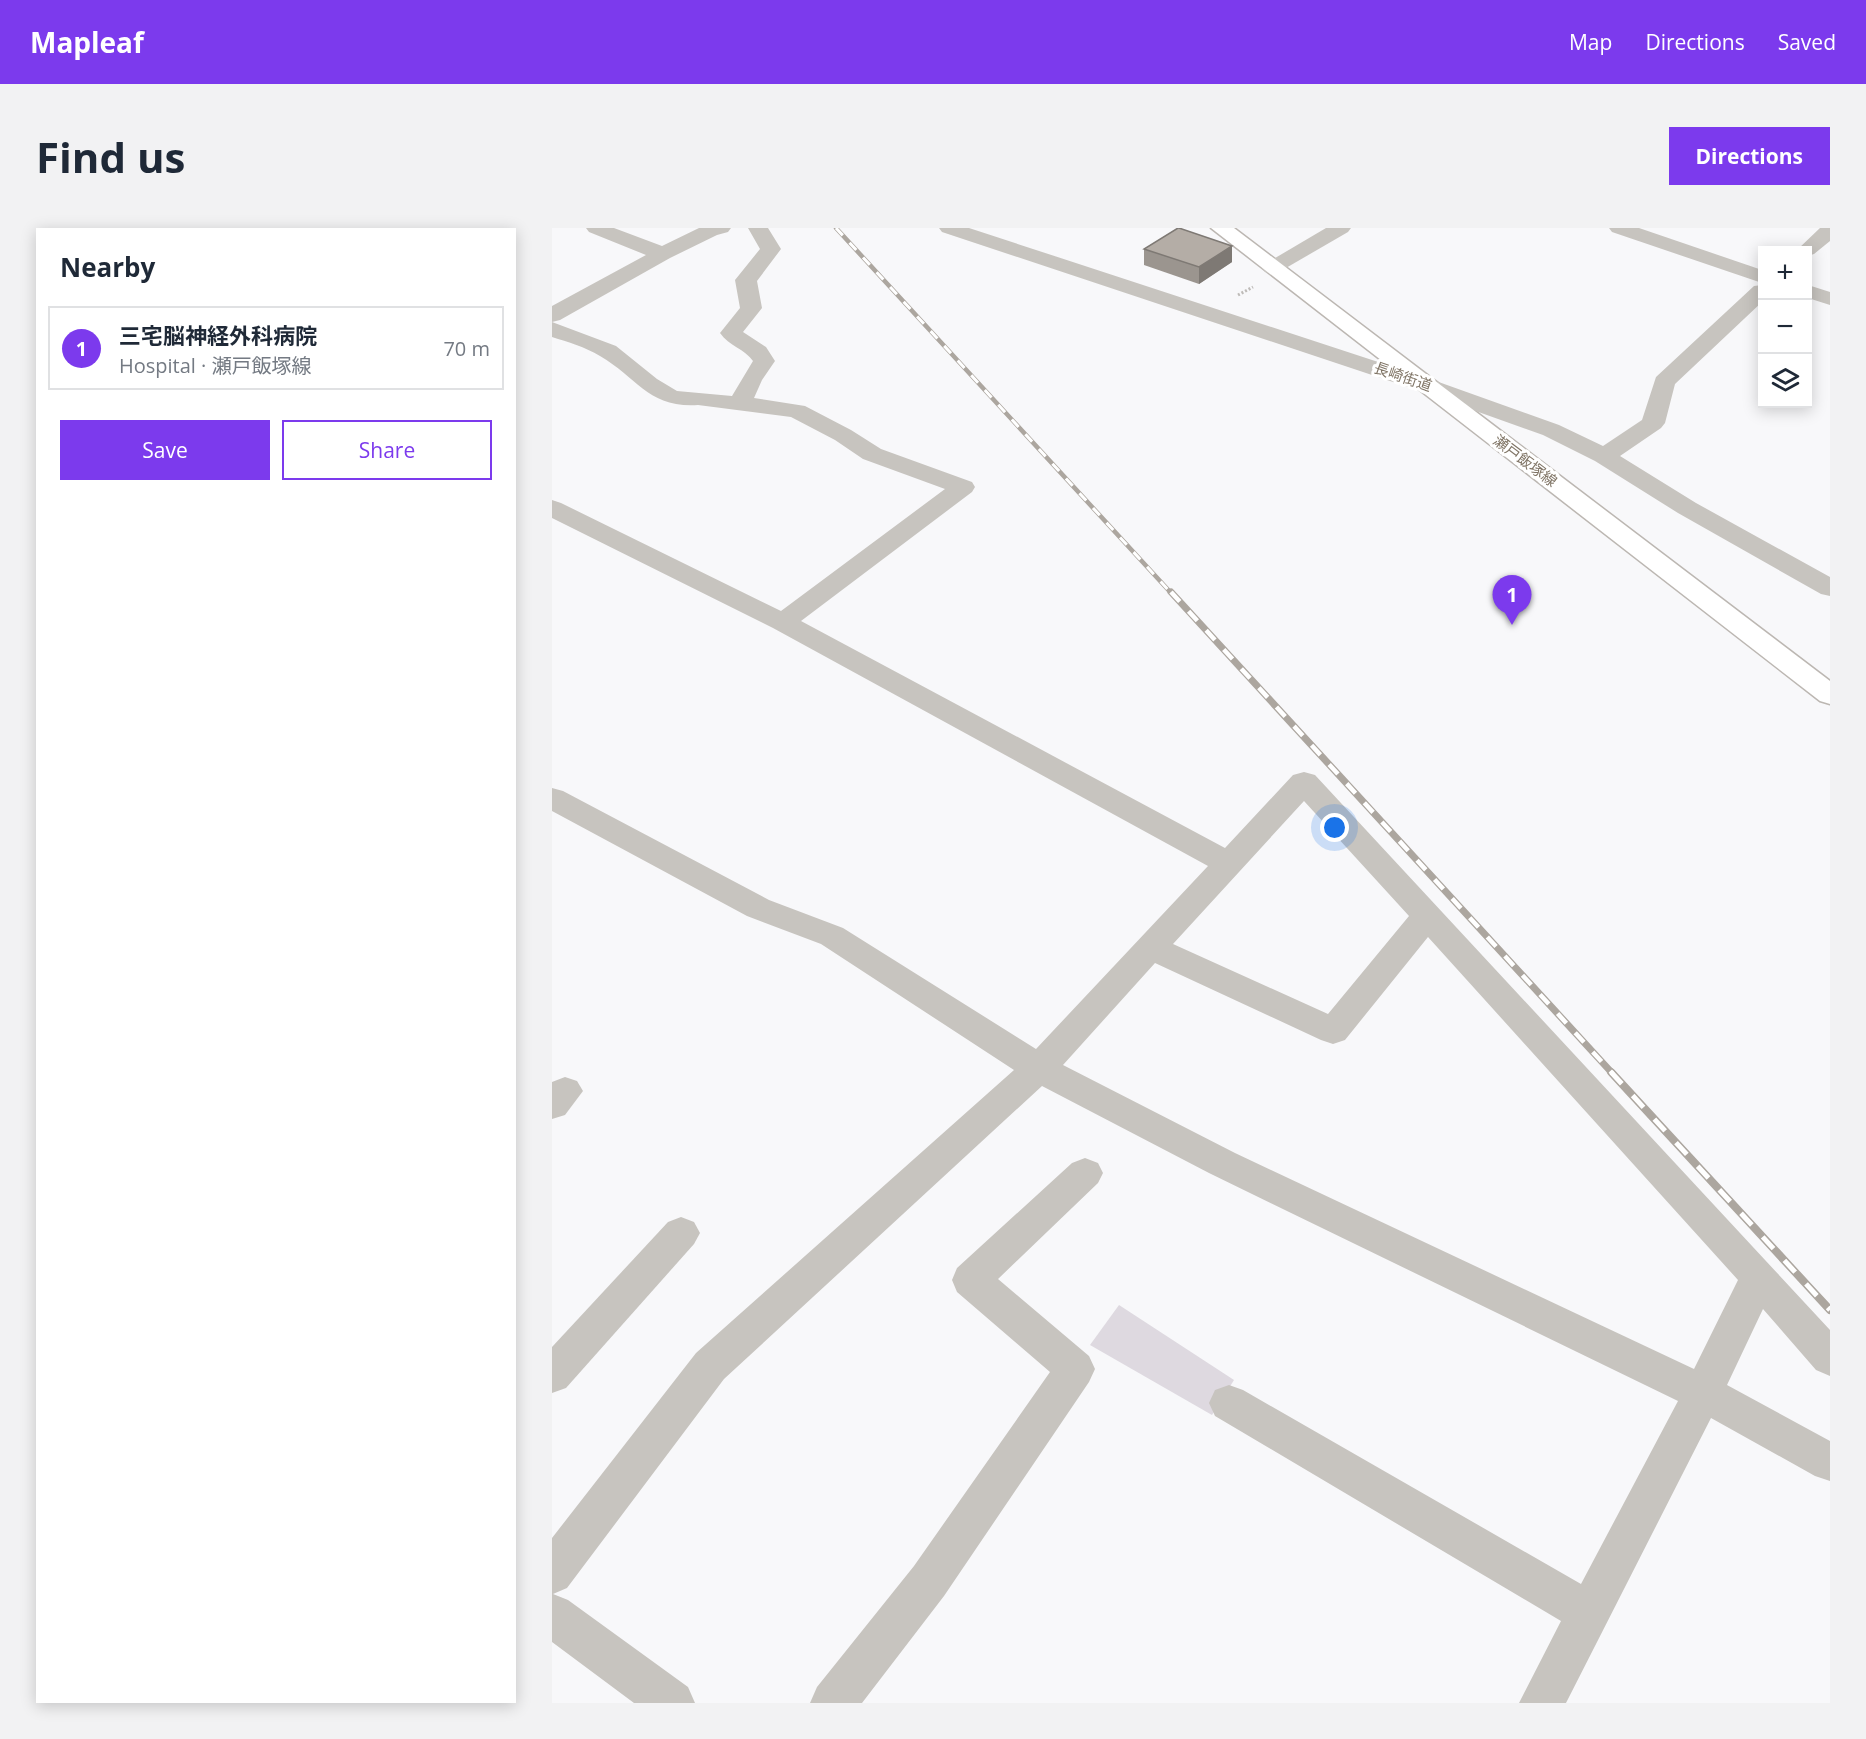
<!DOCTYPE html>
<html lang="en">
<head>
<meta charset="utf-8">
<style>
  :root { --surface:#fff; --page:#f2f2f3; --text:#1f2937; --muted:#747a83; --line:#e0e1e3; --accent:#7c3aed }
  body { margin:0; font-family:"Open Sans","Noto Sans JP",sans-serif; background:var(--page); color:var(--text) }
  .controls { position:absolute; right:18px; top:18px; display:grid; overflow:hidden; border-radius:0px; box-shadow:0 3px 15px #0003 }
  .controls button { width:54px; height:54px; display:grid; place-items:center; padding:0; border:0; border-bottom:2px solid var(--line); background:var(--surface); color:var(--text); font:30px sans-serif }
  .you { position:absolute; left:783px; top:600px; width:21px; height:21px; margin:-15px; border:4px solid #fff; border-radius:50%; background:#1a73e8; box-shadow:0 0 0 9px #1a73e833 }
  .badge { display:grid; place-items:center; width:39px; height:39px; border-radius:50%; background:var(--accent); color:#fff; font-size:20px; font-weight:700 }
  .pin { position:absolute; translate:-50% -50px; filter:drop-shadow(0 2px 3px #0008) }
  .pin::after { content:''; position:absolute; top:32px; width:21px; height:18px; background:inherit; clip-path:polygon(0 0,100% 0,50% 100%) }
  .list { margin:0; padding:0; list-style:none }
  h2 { display:flex; justify-content:space-between; align-items:center; height:78px; margin:0; padding:0 24px; font-size:26px }
  h2 small { font-size:20px; font-weight:400; color:var(--muted) }
  .list li { display:grid; grid-template-columns:39px 1fr auto; gap:18px; align-items:center; box-sizing:border-box; height:84px; margin:0 12px 12px; padding:0 12px; border:2px solid var(--line); border-radius:0px }
  .list b { display:block; font-size:22px; white-space:nowrap }
  .list p { margin:0; font-size:20px; white-space:nowrap; color:var(--muted) }
  .list em { font-size:20px; font-style:normal; color:var(--muted) }
  .actions { display:flex; gap:12px; padding:18px 24px }
  .actions a { flex:1; padding:14px 0; border:2px solid var(--accent); border-radius:0px; text-align:center; font-size:21px; color:var(--accent) }
  .actions .main { background:var(--accent); color:#fff }
  .icon { flex:none; width:33px; height:33px; fill:none; stroke:currentColor; stroke-width:2; stroke-linecap:round; stroke-linejoin:round }
  .map { position:relative; flex:none; width:1278px; height:1475px; overflow:hidden; border-radius:0px }
  header { display:flex; align-items:center; gap:36px; box-sizing:border-box; height:84px; padding:0 30px; background:var(--accent); color:#fff }
  header strong { font-size:28px }
  nav { display:flex; gap:33px; margin-inline-start:auto; font-size:21px }
  .intro { display:flex; align-items:center; justify-content:space-between; box-sizing:border-box; height:144px; padding:0 36px }
  h1 { margin:0; font-size:42px }
  .button { padding:15px 27px; border-radius:0px; background:var(--accent); color:#fff; font-size:21px; font-weight:700 }
  main { display:flex; gap:36px; padding:0 36px }
  aside { flex:1; background:var(--surface); border-radius:0px; box-shadow:0 3px 15px #0003 }
  .map>svg:first-child { display:block }
  .green { fill:#ded9e0 }
  .lines { fill:none; stroke-linecap:round; stroke-linejoin:round }
  .secondary-casing { stroke:#bcb7b2; stroke-width:3 }
  .path { stroke:#bebbb8; stroke-width:3; stroke-dasharray:2 2; stroke-linecap:butt }
  .minor { fill:#c7c4bf; fill-rule:evenodd }
  .tertiary { fill:#c7c4bf; fill-rule:evenodd }
  .secondary { fill:#fff; fill-rule:evenodd }
  .rail-far2-casing { stroke:#aca69f; stroke-width:4.5 }
  .rail-far1-casing { stroke:#aca69f; stroke-width:7 }
  .rail-casing { stroke:#aca69f; stroke-width:8 }
  .rail-far2 { stroke:#fff; stroke-width:3; stroke-dasharray:10; stroke-linecap:butt }
  .rail-far1 { stroke:#fff; stroke-width:4.5; stroke-dasharray:13; stroke-linecap:butt }
  .rail { stroke:#fff; stroke-width:5; stroke-dasharray:16; stroke-linecap:butt }
  .wall { fill:#9b958f }
  .shaded-wall { fill:#7e7974 }
  .building { fill:#b4ada6; stroke:#7e7974; stroke-width:1.5 }
  .labels { text-anchor:middle; stroke-width:6; stroke-linejoin:round; paint-order:stroke }
  .far-street-label { font-size:15px; fill:#807566; stroke:#fff }
</style>
</head>
<body>
<header>
<strong>Mapleaf</strong>
<nav><a>Map</a><a>Directions</a><a>Saved</a></nav>
</header>
<div class="intro"><h1>Find us</h1><a class="button">Directions</a></div>
<main>
<aside>
<h2>Nearby<small></small></h2>
<ul class="list">
<li><span class="badge">1</span><div><b>三宅脳神経外科病院</b><p>Hospital · 瀬戸飯塚線</p></div><em>70 m</em></li>
</ul>
<div class="actions"><a class="main">Save</a><a>Share</a></div>
</aside>
<div class="map">
<svg width="1278" height="1475" viewBox="0 0 1278 1475">
  <rect width="100%" height="100%" fill="#f8f8fa"/>
  <polygon class="green" points="567,1077 682,1152 660,1187 538,1117"/>
  <g class="lines">
    <g class="secondary-casing">
      <polygon id="secondary" points="659,0 682,0 1278,453 1278,476 1268,473"/>
    </g>
    <polyline class="path" points="686,67 701,59"/>
    <g class="minor">
      <polygon points="34,0 62,0 110,18 147,0 179,0 176,4 165,7 118,30 8,92 0,94 0,78 94,27 37,4"/>
      <path d="M 196,0 L 216,0 L 229,21 L 205,53 L 210,80 L 191,104 L 214,119 L 223,133 L 210,152 L 202,170 L 253,178 L 299,202 L 329,221 L 420,254 L 423,259 L 420,264 L 249,393 L 673,620 L 741,547 L 752,544 L 763,547 L 1278,1102 L 1278,1148 L 1264,1142 L 1211,1081 L 1175,1157 L 1278,1213 L 1278,1253 L 1263,1248 L 1159,1190 L 1014,1475 L 967,1475 L 1009,1393 L 663,1188 L 657,1175 L 663,1162 L 677,1157 L 691,1162 L 1029,1356 L 1126,1173 L 657,945 L 490,858 L 172,1151 L 15,1360 L 1,1366 L 16,1372 L 136,1459 L 143,1475 L 82,1475 L 0,1414 L 0,1310 L 144,1125 L 462,842 L 269,716 L 195,688 L 0,583 L 0,560 L 11,563 L 217,672 L 291,700 L 484,821 L 656,638 L 221,400 L 0,290 L 0,272 L 9,275 L 229,383 L 393,261 L 311,231 L 283,212 L 239,189 L 146,177 C 96,180 86,150 48,128 C 33,119 16,114 0,109 L 0,94 L 64,118 L 105,151 L 125,163 L 180,168 L 201,133 C 193,121 177,118 168,105 L 188,80 L 183,52 L 208,21 ZM 752,573 L 857,688 L 776,786 L 621,716 ZM 876,709 L 1186,1052 L 1142,1141 L 683,925 L 511,837 L 603,735 L 769,812 L 781,816 L 793,812 Z"/>
      <polygon points="387,0 417,0 881,152 1007,197 1051,218 1090,192 1104,149 1202,58 1210,57 1210,74 1123,156 1113,195 1109,200 1068,228 1144,275 1278,349 1278,368 1269,366 1126,285 1043,233 991,207 865,162 390,4"/>
      <polygon points="1057,0 1087,0 1210,42 1210,55 1060,4"/>
      <polygon points="1268,0 1278,0 1278,13 1262,26 1256,28 1256,22 1245,22"/>
      <polygon points="1256,57 1278,64 1278,77 1256,70"/>
      <polygon points="13,849 25,853 31,863 13,887 0,891 0,854"/>
      <polygon points="533,930 546,935 551,945 546,955 446,1051 537,1128 543,1141 537,1154 392,1368 310,1475 258,1475 265,1459 362,1338 498,1144 405,1064 400,1052 405,1040 520,935"/>
      <polygon points="129,989 142,994 148,1005 142,1016 14,1160 0,1165 0,1119 116,994"/>
    </g>
    <polygon class="tertiary" points="774,0 799,0 796,4 727,44 720,46 713,44 710,40 713,36"/>
    <use href="#secondary" class="secondary"/>
    <g class="rail-far2-casing">
      <polyline id="rail-far2" points="284,0 620,366"/>
    </g>
    <g class="rail-far1-casing">
      <polyline id="rail-far1" points="619,364 1061,846"/>
    </g>
    <g class="rail-casing">
      <polyline id="rail" points="1059,844 1278,1082"/>
    </g>
    <use href="#rail-far2" class="rail-far2"/>
    <use href="#rail-far1" class="rail-far1"/>
    <use href="#rail" class="rail"/>
  </g>
  <polygon class="wall" points="592,21 680,34 647,56 592,37"/>
  <polygon class="shaded-wall" points="680,18 680,34 647,56 647,39"/>
  <polygon class="building" points="626,0 627,0 680,18 647,39 592,21"/>
  <g class="labels">
    <g class="far-street-label">
      <text transform="translate(851 149) rotate(19)" y="5">長崎街道</text>
      <text transform="translate(973 233) rotate(37)" y="5">瀬戸飯塚線</text>
    </g>
  </g>
</svg>
<div class="controls">
<button>+</button>
<button>−</button>
<button><svg class="icon" aria-label="layers" viewBox="0 0 24 24"><path d="M12 4l9 5-9 5-9-5zM3 14l9 5 9-5"/></svg></button>
</div>
<div class="you"></div>
<div class="pin badge" style="left:960px;top:397px">1</div>
</div>
</main>
</body>
</html>
